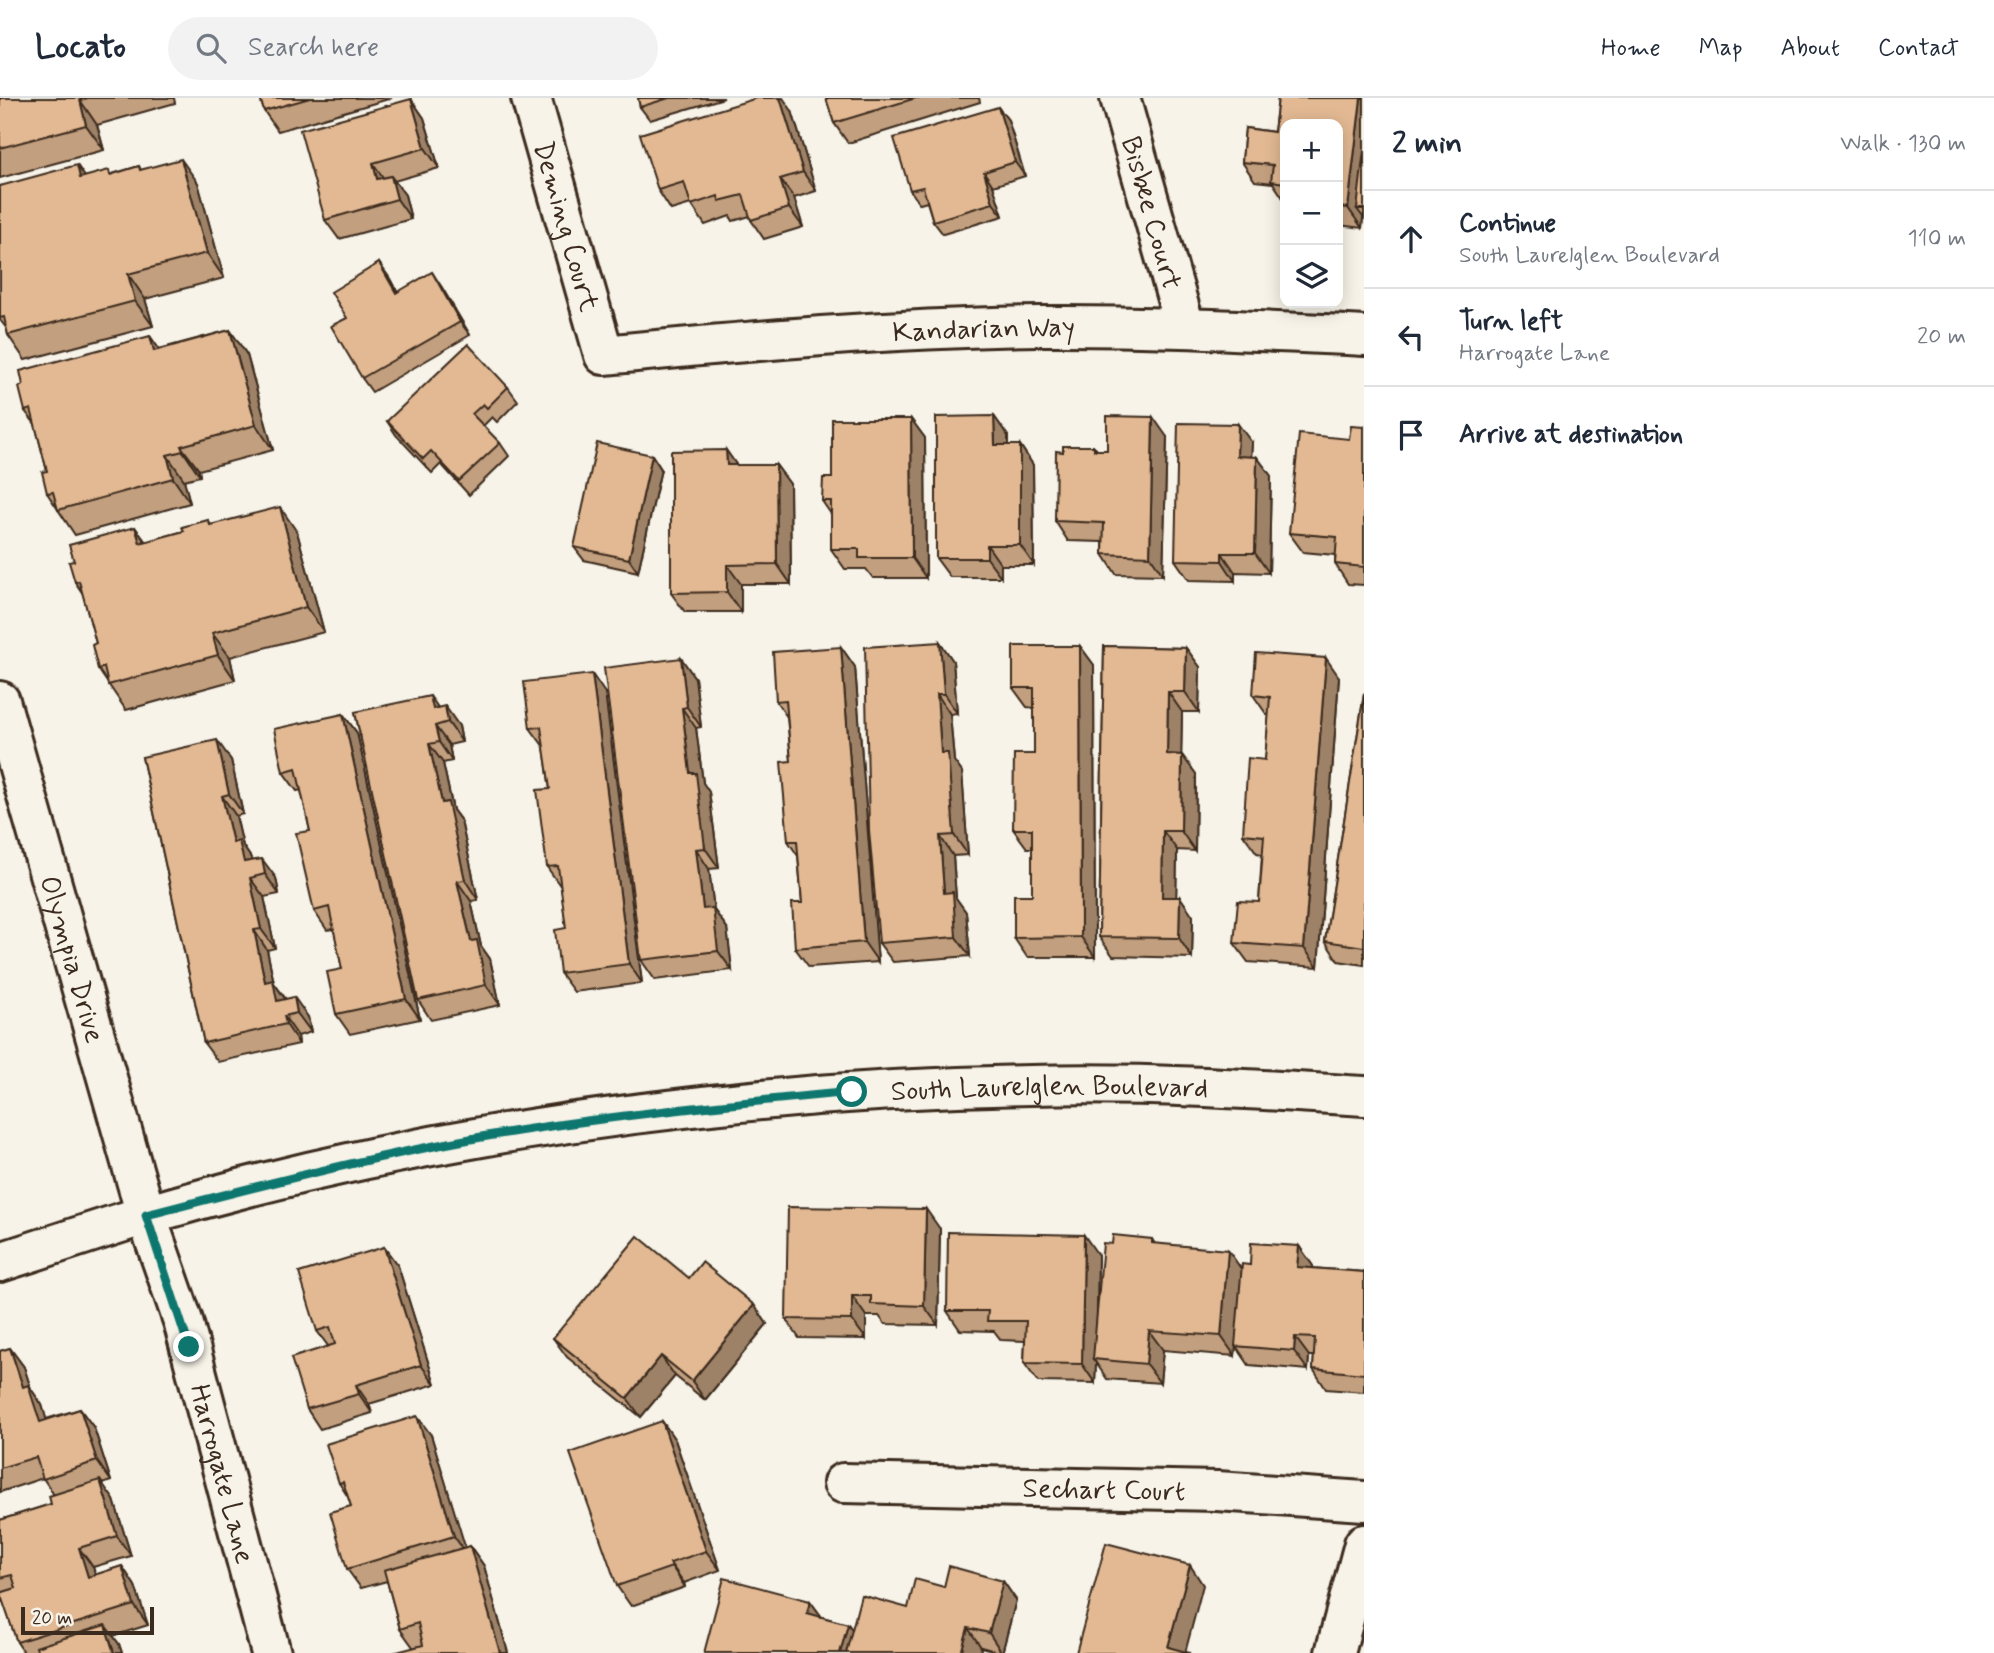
<!DOCTYPE html>
<html lang="en">
<head>
<meta charset="utf-8">
<style>
  :root { --surface:#fff; --page:#f2f2f3; --text:#1f2937; --muted:#747a83; --line:#e0e1e3 }
  body { margin:0; font-family:Mynerve,sans-serif; background:var(--page); color:var(--text) }
  .controls { position:absolute; right:21px; top:21px; display:grid; overflow:hidden; border-radius:14px; box-shadow:0 4px 18px #0003 }
  .controls button { width:63px; height:63px; display:grid; place-items:center; padding:0; border:0; border-bottom:2px solid var(--line); background:var(--surface); color:var(--text); font:35px sans-serif }
  .scale { position:absolute; left:21px; bottom:18px; width:133px; box-sizing:border-box; padding-left:7px; border:4px solid #3b2a1e; border-top:0; font-size:19px; line-height:24px; white-space:nowrap; color:#3b2a1e; -webkit-text-stroke:5px #f7f3e8; paint-order:stroke }
  .stop { position:absolute; width:21px; height:21px; margin:-16px; border:5px solid #0f766e; border-radius:50%; background:#fff }
  .stop.end { background:#0f766e; border-color:#fff; box-shadow:0 2px 7px #0008 }
  .list { margin:0; padding:0; list-style:none }
  h2 { display:flex; justify-content:space-between; align-items:center; height:91px; margin:0; padding:0 28px; font-size:30px }
  h2 small { font-size:23px; font-weight:400; color:var(--muted) }
  .list li { display:grid; grid-template-columns:46px 1fr auto; gap:21px; align-items:center; box-sizing:border-box; height:98px; padding:0 28px; border-top:2px solid var(--line) }
  .list b { display:block; font-size:26px; white-space:nowrap }
  .list p { margin:0; font-size:23px; white-space:nowrap; color:var(--muted) }
  .list em { font-size:23px; font-style:normal; color:var(--muted) }
  .icon { flex:none; width:38px; height:38px; fill:none; stroke:currentColor; stroke-width:2; stroke-linecap:round; stroke-linejoin:round }
  .map { position:relative; flex:none; width:1364px; height:1555px; overflow:hidden }
  header { display:flex; align-items:center; gap:42px; box-sizing:border-box; height:98px; padding:0 35px; background:var(--surface); border-bottom:2px solid var(--line) }
  header strong { font-size:33px }
  nav { display:flex; gap:38px; margin-inline-start:auto; font-size:24px }
  .search { width:490px; height:63px; background:var(--page); display:flex; align-items:center; gap:18px; box-sizing:border-box; padding:0 24px; border-radius:38px; color:var(--muted); font-size:26px }
  main { display:flex }
  aside { flex:1; background:var(--surface) }
  .map>svg:first-child { display:block }
  .lines { fill:none; stroke-linecap:round; stroke-linejoin:round }
  .minor-casing { stroke:#3b2a1e; stroke-width:44 }
  .tertiary-casing { stroke:#3b2a1e; stroke-width:44 }
  .minor { stroke:#f7f3e8; stroke-width:38 }
  .tertiary { stroke:#f7f3e8; stroke-width:38 }
  .wall { fill:#c29f7e; stroke:#3b2a1e; stroke-width:2 }
  .shaded-wall { fill:#9e8267; stroke:#3b2a1e; stroke-width:2 }
  .building { fill:#e2b993; stroke:#3b2a1e; stroke-width:2 }
  .route { stroke:#0f766e; stroke-width:9 }
  .labels { text-anchor:middle; stroke-width:5; stroke-linejoin:round; paint-order:stroke }
  .street-label { font-size:28px; fill:#3b2a1e; stroke:#f7f3e8 }
</style>
</head>
<body>
<header>
<strong>Locato</strong>
<div class="search"><svg class="icon" aria-label="search" viewBox="0 0 24 24"><circle cx="10" cy="10" r="6"/><path d="M15 15l6 6"/></svg>Search here</div>
<nav><a>Home</a><a>Map</a><a>About</a><a>Contact</a></nav>
</header>
<main>
<div class="map">
<svg width="1364" height="1555" viewBox="0 0 1364 1555">
  <rect width="100%" height="100%" fill="#f7f3e8"/>
  <filter id="ink" filterUnits="userSpaceOnUse"><feTurbulence type="fractalNoise" baseFrequency=".0143" numOctaves="2"/><feDisplacementMap in="SourceGraphic" scale="14" xChannelSelector="R" yChannelSelector="G"/><feConvolveMatrix kernelMatrix="1 2 1 2 8 2 1 2 1" color-interpolation-filters="sRGB"/></filter>
  <g filter="url(#ink)">
    <g class="lines">
      <g class="minor-casing">
        <g id="minor">
          <path id="s1" d="M 531,0 L 604,257 C 749,243 894,230 1040,228 C 1148,227 1256,233 1364,238"/>
          <path id="s2" d="M 1120,0 L 1185,229"/>
          <path id="s3" d="M 146,1117 L 183,1223 L 271,1555"/>
          <path id="s4" d="M 843,1385 L 1217,1393 L 1364,1403"/>
          <polyline points="1335,1555 1364,1446"/>
        </g>
      </g>
      <g class="tertiary-casing">
        <g id="tertiary">
          <path id="s5" d="M 0,603 L 146,1117"/>
          <path id="s6" d="M 0,1164 C 48,1149 97,1132 146,1117 C 260,1083 380,1056 498,1036 C 674,1007 852,990 1031,987 C 1142,984 1253,991 1364,998"/>
        </g>
      </g>
      <use href="#minor" class="minor"/>
      <use href="#tertiary" class="tertiary"/>
    </g>
    <g class="wall">
      <polygon points="0,0 174,0 175,5 97,27 104,52 0,80"/>
      <polygon points="260,0 392,0 278,33 264,13"/>
      <polygon points="638,0 724,0 650,22 640,9"/>
      <polygon points="826,0 979,0 980,4 848,45 834,25"/>
      <polygon points="1278,0 1364,0 1364,120 1363,119 1362,130 1338,127 1338,26 1285,26 1285,103 1273,85 1255,83 1242,64 1245,30 1274,34"/>
      <polygon points="411,1 424,20 439,70 394,83 405,97 411,121 339,141 325,122"/>
      <polygon points="998,9 1008,22 1025,78 993,88 1003,118 943,136 933,123 927,104 920,106 910,92"/>
      <polygon points="792,13 816,93 794,100 803,129 764,141 751,122 750,118 733,123 730,118 705,127 691,106 671,112 658,92"/>
      <polygon points="139,68 141,72 198,85 224,180 145,201 153,228 25,262 8,237 7,231 0,222 0,88 112,76"/>
      <polygon points="379,165 398,194 441,188 470,237 372,294 362,280 347,220"/>
      <polygon points="230,232 247,257 273,352 199,372 200,378 184,382 190,405 75,437 47,395 47,373 35,326 25,313 150,238 159,251"/>
      <polygon points="508,289 518,303 497,324 492,319 483,328 500,345 509,358 469,397 441,366 432,375 396,337 387,323"/>
      <polygon points="994,318 1008,338 1008,347 1020,347 1033,367 1034,467 1001,467 1001,479 950,479 936,460"/>
      <polygon points="911,321 925,340 926,480 873,480 866,471 845,471 831,451 831,416 822,403 832,380"/>
      <polygon points="1364,329 1364,487 1348,486 1335,466 1335,457 1303,454 1289,435 1349,341"/>
      <polygon points="1167,339 1163,477 1116,476 1103,456 1103,444 1068,443 1055,423 1063,354 1094,348 1097,352 1107,352"/>
      <polygon points="1252,345 1251,359 1257,359 1271,378 1269,475 1235,474 1235,483 1189,482 1175,462"/>
      <polygon points="726,352 736,367 776,367 790,386 791,486 741,486 741,514 685,514 671,495"/>
      <polygon points="652,357 661,371 638,474 584,462 574,449"/>
      <polygon points="208,422 211,427 297,434 324,534 230,559 235,582 126,612 98,571 96,545 83,496 75,484 74,463 135,429 146,444 184,433"/>
      <polygon points="940,544 953,563 957,615 950,616 954,663 962,674 968,757 953,758 956,800 966,814 970,858 893,864 879,845"/>
      <polygon points="1080,548 1094,567 1095,859 1027,859 1014,840 1032,797 1032,750 1027,750 1013,731 1034,656 1034,610 1027,609 1013,590"/>
      <polygon points="1104,548 1186,550 1200,569 1199,614 1182,614 1181,657 1182,657 1196,676 1195,753 1177,752 1176,799 1180,799 1193,818 1192,860 1113,858 1099,839"/>
      <polygon points="841,549 855,569 878,864 809,869 795,850 802,805 798,758 788,743 791,663 787,619 776,603"/>
      <polygon points="681,560 695,580 701,629 696,630 703,685 709,694 719,770 709,771 714,812 727,830 732,872 655,882 641,862"/>
      <polygon points="1339,579 1318,869 1248,864 1234,845 1259,804 1262,756 1257,755 1243,736 1265,662 1269,617 1267,617 1253,597"/>
      <polygon points="605,595 642,885 574,894 560,875 566,830 561,789 547,769 550,691 544,649 530,630"/>
      <polygon points="1364,596 1364,867 1338,863 1325,843"/>
      <polygon points="439,610 459,628 462,644 449,647 452,663 443,665 453,712 461,723 478,802 471,803 481,848 490,861 500,907 431,922 418,902 355,614"/>
      <polygon points="343,616 357,635 420,921 350,936 336,916 342,871 334,831 327,832 314,813 310,733 301,692 297,693 283,674"/>
      <polygon points="142,659 231,662 243,716 236,718 243,748 253,763 276,780 279,796 264,799 275,850 267,852 274,885 286,901 308,919 311,934 298,938 299,946 218,964 204,945"/>
      <polygon points="940,1131 938,1227 885,1226 879,1218 866,1218 866,1241 799,1240 786,1221"/>
      <polygon points="1152,1141 1155,1146 1241,1171 1299,1148 1313,1168 1312,1170 1364,1174 1364,1294 1326,1291 1313,1271 1314,1258 1309,1258 1308,1272 1249,1267 1236,1248 1235,1258 1163,1252 1160,1285 1107,1281 1096,1265 1095,1285 1038,1284 1024,1265 1025,1243 1001,1242 994,1233 960,1232 947,1213 1098,1157 1097,1221 1112,1146"/>
      <polygon points="384,1149 398,1168 435,1286 369,1306 372,1315 320,1331 307,1311 328,1248 317,1233"/>
      <polygon points="689,1180 754,1207 767,1226 705,1302 675,1278 641,1319 567,1259 553,1240"/>
      <polygon points="10,1250 24,1269 31,1291 42,1307 46,1321 80,1311 94,1330 111,1383 102,1386 114,1402 131,1458 93,1469 95,1477 122,1468 135,1488 148,1527 113,1538 119,1546 122,1555 24,1555 17,1544 3,1503 0,1504 0,1422 51,1406 54,1397 43,1380 0,1394 0,1253"/>
      <polygon points="662,1323 675,1342 720,1472 684,1485 685,1489 631,1508 617,1488"/>
      <polygon points="431,1337 465,1450 470,1448 484,1468 508,1555 413,1549 400,1531 387,1483 361,1490 347,1471 351,1408 348,1399 339,1385"/>
      <polygon points="1003,1483 1016,1502 1002,1555 981,1549 980,1555 704,1555 810,1503 822,1519 848,1526 852,1532 908,1510 944,1489"/>
    </g>
    <g class="shaded-wall">
      <polygon points="780,0 783,0 792,13 816,93 803,74"/>
      <polygon points="1361,0 1364,0 1364,111 1357,111 1363,119 1362,130 1348,110"/>
      <polygon points="411,1 424,20 439,70 425,50"/>
      <polygon points="80,2 97,27 104,52 86,27"/>
      <polygon points="998,9 1008,22 1025,78 1015,64"/>
      <polygon points="181,61 198,85 224,180 207,155"/>
      <polygon points="373,65 387,85 377,81"/>
      <polygon points="77,67 94,92 80,80"/>
      <polygon points="984,74 993,88 1003,118 993,105"/>
      <polygon points="391,78 405,97 411,121 397,101"/>
      <polygon points="780,81 794,100 803,129 789,110"/>
      <polygon points="379,165 389,179 406,209 396,195"/>
      <polygon points="432,174 441,188 470,237 460,224"/>
      <polygon points="128,176 145,201 153,228 135,203"/>
      <polygon points="230,232 247,257 273,352 256,327"/>
      <polygon points="150,238 167,263 154,253"/>
      <polygon points="994,318 1008,338 1008,366 995,347"/>
      <polygon points="1153,319 1167,339 1163,477 1150,458"/>
      <polygon points="911,321 925,340 926,480 912,460"/>
      <polygon points="1238,326 1252,345 1250,378 1237,358"/>
      <polygon points="1020,347 1033,367 1034,467 1020,447"/>
      <polygon points="181,348 199,372 200,378 183,353"/>
      <polygon points="726,352 740,372 727,367"/>
      <polygon points="167,357 184,382 190,405 173,380"/>
      <polygon points="652,357 661,371 638,474 629,461"/>
      <polygon points="1257,359 1271,378 1269,475 1255,455"/>
      <polygon points="776,367 790,386 791,486 777,466"/>
      <polygon points="280,409 297,434 324,534 306,509"/>
      <polygon points="135,429 152,454 140,445"/>
      <polygon points="987,447 1001,467 1001,479 987,460"/>
      <polygon points="1222,455 1235,474 1235,483 1222,463"/>
      <polygon points="727,467 741,486 741,514 727,494"/>
      <polygon points="212,535 230,559 235,582 218,557"/>
      <polygon points="940,544 953,563 957,615 944,596"/>
      <polygon points="1080,548 1094,567 1095,859 1081,839"/>
      <polygon points="841,549 855,569 878,864 864,844"/>
      <polygon points="1186,550 1200,569 1199,614 1185,594"/>
      <polygon points="681,560 695,580 701,629 687,609"/>
      <polygon points="1326,560 1339,579 1318,869 1304,850"/>
      <polygon points="592,576 605,595 642,885 629,866"/>
      <polygon points="1168,594 1182,614 1181,676 1167,656"/>
      <polygon points="937,596 950,616 954,663 962,674 968,757 954,737 941,655"/>
      <polygon points="430,598 444,618 433,611"/>
      <polygon points="445,608 459,628 462,644 448,624"/>
      <polygon points="682,610 696,630 703,685 709,694 719,770 705,750 690,675"/>
      <polygon points="343,616 357,635 420,921 406,901"/>
      <polygon points="435,628 449,647 452,663 439,644"/>
      <polygon points="217,642 231,662 243,716 229,696"/>
      <polygon points="429,646 443,665 453,712 461,723 478,802 465,782 442,705"/>
      <polygon points="1182,657 1196,676 1195,753 1181,733"/>
      <polygon points="222,698 236,718 243,748 253,763 244,764 233,745"/>
      <polygon points="1163,733 1177,752 1176,818 1162,799"/>
      <polygon points="940,738 953,758 956,800 966,814 970,858 956,839 944,795"/>
      <polygon points="696,751 709,771 714,812 727,830 732,872 718,853 703,811"/>
      <polygon points="262,761 276,780 279,796 265,776"/>
      <polygon points="250,780 264,799 275,850 261,831"/>
      <polygon points="457,783 471,803 481,848 490,861 500,907 486,887 471,843"/>
      <polygon points="1180,799 1193,818 1192,860 1179,840"/>
      <polygon points="254,832 267,852 274,885 286,902 287,917 265,884"/>
      <polygon points="294,899 308,919 311,934 297,915"/>
      <polygon points="284,918 298,938 299,946 286,926"/>
      <polygon points="926,1111 940,1131 938,1227 924,1208"/>
      <polygon points="1084,1137 1098,1157 1096,1261 1093,1261 1096,1265 1095,1285 1082,1266"/>
      <polygon points="1299,1148 1313,1168 1311,1188 1297,1169"/>
      <polygon points="384,1149 398,1168 435,1286 421,1267"/>
      <polygon points="1228,1152 1242,1172 1235,1258 1221,1238"/>
      <polygon points="852,1198 866,1218 866,1241 852,1222"/>
      <polygon points="754,1207 767,1226 705,1302 692,1283"/>
      <polygon points="1149,1233 1163,1252 1160,1285 1146,1266"/>
      <polygon points="1295,1239 1309,1258 1308,1272 1294,1253"/>
      <polygon points="10,1250 24,1269 31,1291 42,1307 53,1343 40,1324 23,1289"/>
      <polygon points="661,1258 675,1278 641,1319 627,1300"/>
      <polygon points="356,1287 369,1306 372,1315 359,1296"/>
      <polygon points="80,1311 94,1330 111,1383 97,1363"/>
      <polygon points="417,1318 431,1337 468,1458 454,1438"/>
      <polygon points="662,1323 675,1342 720,1472 706,1453"/>
      <polygon points="100,1382 114,1402 131,1458 117,1438"/>
      <polygon points="470,1448 484,1468 508,1555 500,1555"/>
      <polygon points="79,1450 93,1469 102,1498 88,1479"/>
      <polygon points="670,1465 684,1485 685,1489 672,1469"/>
      <polygon points="1190,1467 1203,1487 1185,1555 1168,1549"/>
      <polygon points="122,1468 135,1488 148,1527 134,1507"/>
      <polygon points="1003,1483 1016,1502 1002,1555 989,1535"/>
      <polygon points="810,1503 824,1522 807,1515"/>
      <polygon points="848,1526 862,1545 859,1555 840,1555"/>
      <polygon points="105,1527 119,1546 122,1555 114,1555"/>
      <polygon points="968,1530 981,1549 980,1555 961,1555"/>
    </g>
    <g class="building">
      <polygon points="0,0 88,0 80,2 86,27 0,50"/>
      <polygon points="260,0 310,0 264,13"/>
      <polygon points="638,0 669,0 640,9"/>
      <polygon points="757,0 780,0 803,74 780,81 789,110 751,122 743,97 719,103 718,98 691,107 684,84 658,92 640,36"/>
      <polygon points="826,0 916,0 834,25"/>
      <polygon points="1278,0 1361,0 1348,110 1338,109 1338,26 1285,26 1285,85 1271,83 1273,67 1242,64 1245,30 1274,34"/>
      <polygon points="411,1 425,50 373,65 377,81 391,78 397,101 325,122 300,32"/>
      <polygon points="998,9 1015,64 984,74 993,105 933,123 923,89 910,92 894,40"/>
      <polygon points="1364,52 1364,111 1357,111"/>
      <polygon points="181,61 207,155 128,176 135,203 8,237 4,219 0,220 0,88 77,67 80,80 109,72 110,77 139,68 140,72"/>
      <polygon points="379,165 396,195 432,174 460,224 362,280 331,228 347,220 331,194"/>
      <polygon points="230,232 256,327 181,348 183,353 167,357 173,380 58,412 53,394 47,395 42,374 47,373 31,311 25,313 19,289 23,287 20,273 150,238 154,253"/>
      <polygon points="468,246 508,289 487,310 483,306 472,316 500,345 459,383 431,353 423,361 387,323"/>
      <polygon points="994,318 995,347 1020,347 1020,447 987,447 987,460 936,460 936,319"/>
      <polygon points="1107,318 1153,319 1150,458 1103,456 1104,425 1055,423 1056,353 1063,354 1063,348 1094,348 1094,352 1107,352"/>
      <polygon points="832,321 911,321 912,460 859,460 859,451 831,451 831,403 822,403 823,380 832,380"/>
      <polygon points="1178,325 1238,326 1237,358 1257,359 1255,455 1222,455 1222,463 1175,462"/>
      <polygon points="1351,328 1364,329 1364,469 1335,466 1337,439 1289,435 1299,336 1349,341"/>
      <polygon points="597,345 652,357 629,461 574,449"/>
      <polygon points="726,352 727,367 776,367 777,466 727,467 727,494 671,495 671,353"/>
      <polygon points="280,409 306,509 212,535 218,557 108,587 104,569 98,571 92,547 96,545 79,483 75,484 69,464 74,463 69,447 135,429 140,445 184,433 182,429 208,422 210,427"/>
      <polygon points="940,544 944,596 937,596 941,655 948,655 954,737 940,738 944,795 953,794 956,839 879,845 869,732 865,549"/>
      <polygon points="1013,548 1080,548 1081,839 1014,840 1014,797 1032,797 1032,731 1013,731 1014,656 1034,656 1034,590 1013,590"/>
      <polygon points="1104,548 1186,550 1185,594 1168,594 1167,656 1182,657 1181,733 1163,733 1162,799 1180,799 1179,840 1099,839"/>
      <polygon points="841,549 864,844 795,850 792,805 802,805 797,743 788,743 781,664 791,663 786,602 776,603 773,554"/>
      <polygon points="1256,555 1326,560 1304,850 1234,845 1238,803 1259,804 1264,738 1243,736 1248,660 1265,662 1270,599 1253,597"/>
      <polygon points="681,560 687,609 682,610 690,675 696,675 705,750 696,751 703,811 713,810 718,853 641,862 604,570"/>
      <polygon points="592,576 629,866 560,875 555,832 566,830 558,768 547,769 537,692 550,691 541,629 530,630 524,584"/>
      <polygon points="1364,596 1364,849 1325,843"/>
      <polygon points="430,598 433,611 445,608 448,624 435,628 439,644 429,646 442,705 448,704 465,782 457,783 471,843 477,842 486,887 418,902 355,614"/>
      <polygon points="343,616 406,901 336,916 327,874 342,871 329,809 314,813 296,735 310,733 296,670 283,674 274,631"/>
      <polygon points="217,642 229,696 222,698 233,745 239,743 244,764 262,761 265,776 250,780 261,831 254,832 265,884 273,882 277,903 294,899 297,915 284,918 286,926 204,945 142,659"/>
      <polygon points="788,1109 926,1111 924,1208 871,1206 871,1198 852,1198 852,1222 786,1221"/>
      <polygon points="948,1134 1084,1137 1082,1266 1024,1265 1026,1223 987,1223 988,1213 947,1213"/>
      <polygon points="1113,1137 1152,1141 1152,1145 1228,1152 1221,1238 1149,1233 1146,1266 1093,1261 1103,1145 1112,1146"/>
      <polygon points="638,1138 689,1180 702,1164 754,1207 692,1283 661,1258 627,1300 553,1240"/>
      <polygon points="1251,1145 1299,1148 1297,1169 1364,1174 1364,1276 1313,1271 1315,1240 1295,1239 1294,1253 1235,1248 1242,1166 1250,1167"/>
      <polygon points="384,1149 421,1267 356,1287 359,1296 307,1311 291,1260 335,1246 330,1229 317,1233 299,1175"/>
      <polygon points="10,1250 23,1289 28,1287 40,1324 80,1311 97,1363 43,1381 36,1359 0,1370 0,1253"/>
      <polygon points="417,1318 454,1438 347,1471 330,1414 351,1408 343,1384 339,1385 326,1346"/>
      <polygon points="662,1323 706,1453 670,1465 672,1469 617,1488 570,1355"/>
      <polygon points="100,1382 117,1438 79,1450 88,1479 122,1468 134,1507 17,1544 0,1495 16,1490 12,1477 0,1480 0,1422 51,1406 49,1398"/>
      <polygon points="1106,1445 1190,1467 1168,1549 1190,1555 1076,1555"/>
      <polygon points="470,1448 500,1555 393,1555 423,1547 418,1525 400,1531 384,1472"/>
      <polygon points="949,1468 1003,1483 989,1535 968,1530 961,1555 846,1555 861,1497 908,1510 915,1481 944,1489"/>
      <polygon points="724,1480 810,1503 807,1515 848,1526 840,1555 704,1555"/>
      <polygon points="105,1527 114,1555 38,1555 36,1549"/>
    </g>
  </g>
  <g class="lines" filter="url(#ink)">
    <path class="route" d="M 189,1249 L 146,1117 C 263,1087 380,1056 499,1036 C 616,1017 734,1005 852,994"/>
  </g>
  <g class="labels">
    <g class="street-label">
      <text dy="10" stroke="none"><textPath href="#s2" startOffset="119">Bisbee Court</textPath></text>
      <text dy="10" stroke="none"><textPath href="#s1" startOffset="133">Deming Court</textPath></text>
      <text dy="10" stroke="none"><textPath href="#s1" startOffset="648">Kandarian Way</textPath></text>
      <text dy="10" stroke="none"><textPath href="#s5" startOffset="268">Olympia Drive</textPath></text>
      <text dy="10" stroke="none"><textPath href="#s6" startOffset="1069">South Laurelglen Boulevard</textPath></text>
      <text dy="10" stroke="none"><textPath href="#s3" startOffset="270">Harrogate Lane</textPath></text>
      <text dy="10" stroke="none"><textPath href="#s4" startOffset="261">Sechart Court</textPath></text>
    </g>
  </g>
</svg>
<div class="controls">
<button>+</button>
<button>−</button>
<button><svg class="icon" aria-label="layers" viewBox="0 0 24 24"><path d="M12 4l9 5-9 5-9-5zM3 14l9 5 9-5"/></svg></button>
</div>
<div class="scale">20 m</div>
<div class="stop" style="left:852px;top:994px"></div>
<div class="stop end" style="left:189px;top:1249px"></div>
</div>
<aside>
<h2>2 min<small>Walk · 130 m</small></h2>
<ul class="list">
<li><svg class="icon" aria-label="ahead" viewBox="0 0 24 24"><path d="M12 20V5M6 11l6-6 6 6"/></svg><div><b>Continue</b><p>South Laurelglen Boulevard</p></div><em>110 m</em></li>
<li><svg class="icon" aria-label="left" viewBox="0 0 24 24"><path d="M17 20v-9H6M10 6l-5 5 5 5"/></svg><div><b>Turn left</b><p>Harrogate Lane</p></div><em>20 m</em></li>
<li><svg class="icon" aria-label="arrive" viewBox="0 0 24 24"><path d="M6 21V4h12l-3 4 3 4H6"/></svg><div><b>Arrive at destination</b></div></li>
</ul>
</aside>
</main>
</body>
</html>
